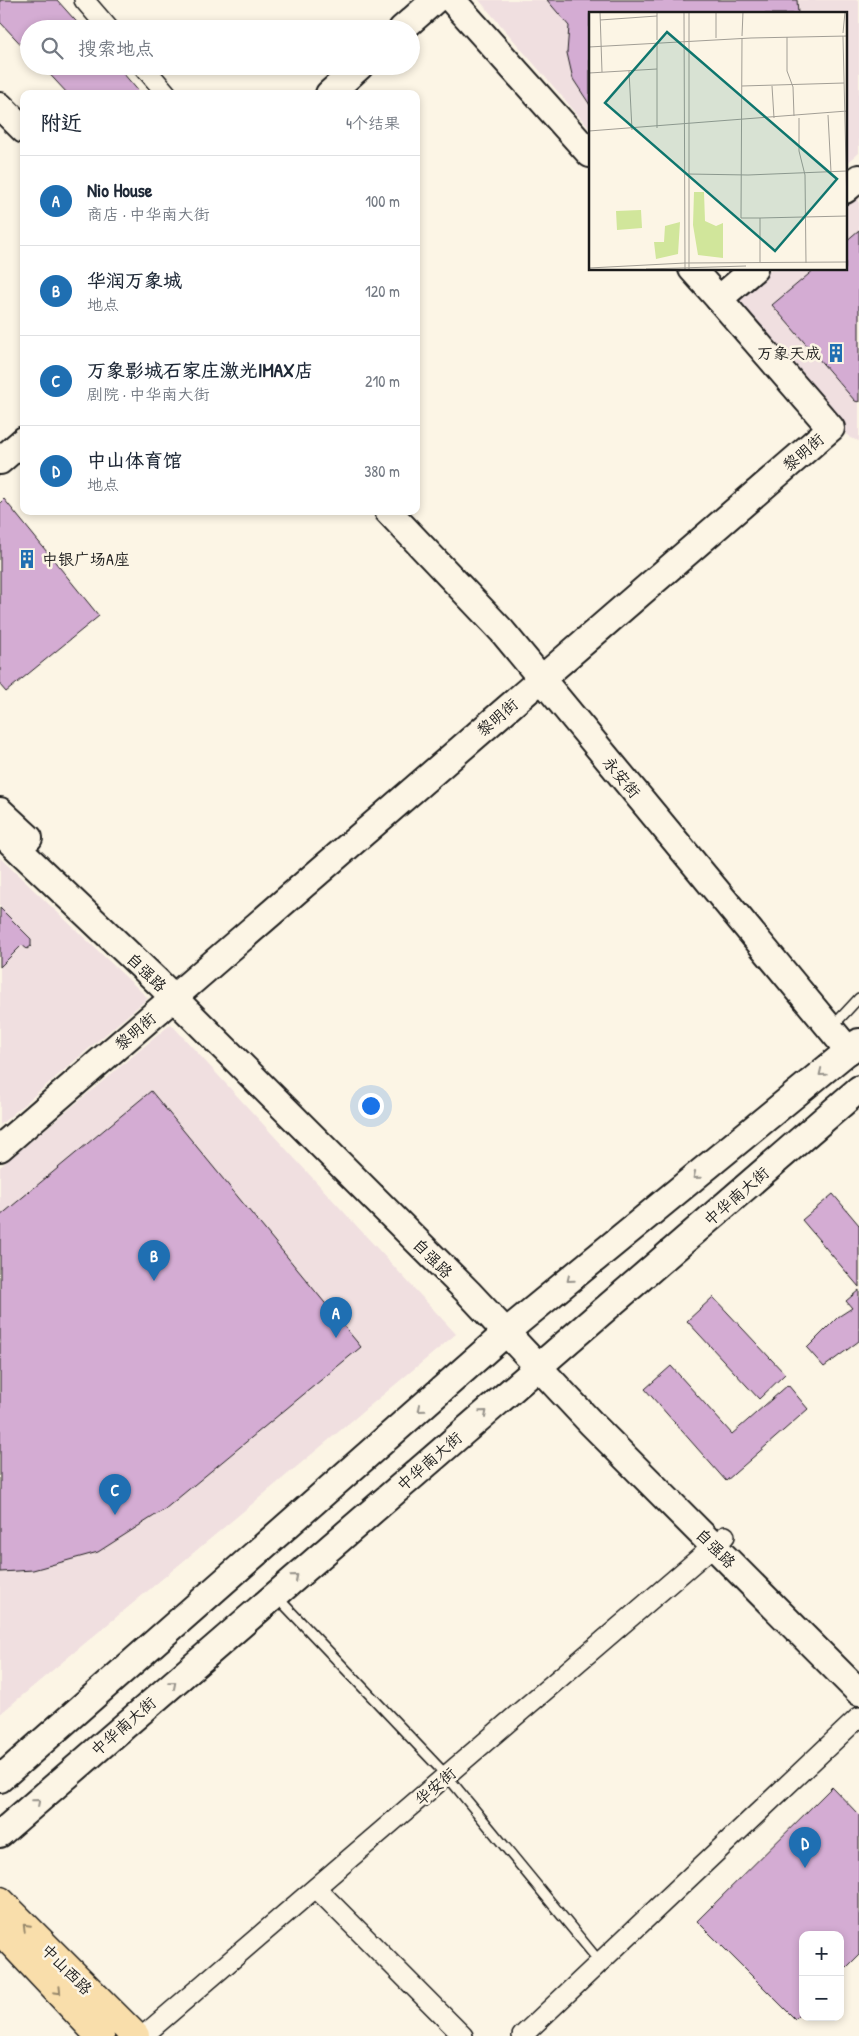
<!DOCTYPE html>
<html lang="zh">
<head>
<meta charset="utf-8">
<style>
  :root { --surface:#fff; --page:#f6f6f7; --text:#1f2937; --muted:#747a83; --line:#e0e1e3; --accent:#1f6fb2 }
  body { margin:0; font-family:"Patrick Hand","LXGW WenKai TC",sans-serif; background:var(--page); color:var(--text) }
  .controls { position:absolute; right:15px; bottom:15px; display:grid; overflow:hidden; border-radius:10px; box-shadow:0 2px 8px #0003 }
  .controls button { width:45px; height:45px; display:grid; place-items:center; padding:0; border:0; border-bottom:1px solid var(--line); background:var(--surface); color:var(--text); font:25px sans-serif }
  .you { position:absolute; left:370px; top:1105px; width:18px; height:18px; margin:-12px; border:4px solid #fff; border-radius:50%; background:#1a73e8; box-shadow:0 0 0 8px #1a73e833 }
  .badge { display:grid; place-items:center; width:32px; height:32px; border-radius:50%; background:var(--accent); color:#fff; font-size:16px; font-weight:700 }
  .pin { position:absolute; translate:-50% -41px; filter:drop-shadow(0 1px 2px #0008) }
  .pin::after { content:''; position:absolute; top:26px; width:18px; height:15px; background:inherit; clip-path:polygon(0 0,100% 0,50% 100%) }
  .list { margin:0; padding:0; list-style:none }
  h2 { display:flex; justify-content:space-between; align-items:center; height:65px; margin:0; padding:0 20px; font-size:21px }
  h2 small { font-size:16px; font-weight:400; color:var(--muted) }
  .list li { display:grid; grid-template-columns:32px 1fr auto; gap:15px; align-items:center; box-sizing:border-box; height:90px; padding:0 20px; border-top:1px solid var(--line) }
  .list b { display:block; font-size:19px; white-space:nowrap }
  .list p { margin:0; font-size:16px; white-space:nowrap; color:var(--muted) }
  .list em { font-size:16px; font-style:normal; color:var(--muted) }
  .icon { flex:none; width:28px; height:28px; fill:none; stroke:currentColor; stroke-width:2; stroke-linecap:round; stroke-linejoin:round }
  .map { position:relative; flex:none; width:859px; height:2036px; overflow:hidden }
  .search { position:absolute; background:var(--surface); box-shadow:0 2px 8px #0003; left:20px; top:20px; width:400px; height:55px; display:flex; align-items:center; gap:12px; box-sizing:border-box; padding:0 18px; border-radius:28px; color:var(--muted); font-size:19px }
  .panel { position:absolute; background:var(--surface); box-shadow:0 2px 8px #0003; left:20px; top:90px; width:400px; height:425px; border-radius:10px }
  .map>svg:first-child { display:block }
  .built { fill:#f0dfe0 }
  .building { fill:#d4acd3; stroke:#1c1c1c }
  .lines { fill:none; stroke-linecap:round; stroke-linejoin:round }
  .lane-casing { stroke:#1c1c1c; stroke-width:12 }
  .street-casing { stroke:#1c1c1c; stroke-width:22 }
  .secondary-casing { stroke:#1c1c1c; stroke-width:30 }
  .primary-casing { stroke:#1c1c1c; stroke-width:31 }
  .lane { stroke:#fcf5e5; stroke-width:9 }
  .street { stroke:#fcf5e5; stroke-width:19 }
  .secondary { stroke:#fcf5e5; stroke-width:26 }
  .primary { stroke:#f9deab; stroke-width:28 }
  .oneway { stroke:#97938b }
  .oneway2 { stroke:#96876b }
  .labels { text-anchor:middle; stroke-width:5; stroke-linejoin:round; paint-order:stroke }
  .poi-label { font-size:16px; fill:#1c1c1c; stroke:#fcf5e5; text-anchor:end }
  .street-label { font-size:16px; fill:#1c1c1c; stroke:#fcf5e5 }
  .inset-road { fill:none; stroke:#a29e95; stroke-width:1 }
  .view { fill:#0f766e; fill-opacity:0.15; stroke:#0f766e; stroke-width:2.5 }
  .inset-edge { fill:none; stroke:#1c1c1c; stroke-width:2.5 }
</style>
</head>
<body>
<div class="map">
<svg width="859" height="2036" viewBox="0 0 859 2036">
  <rect width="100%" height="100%" fill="#fcf5e5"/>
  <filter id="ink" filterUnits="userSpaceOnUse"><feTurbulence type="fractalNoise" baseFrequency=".02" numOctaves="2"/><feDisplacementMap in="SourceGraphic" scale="10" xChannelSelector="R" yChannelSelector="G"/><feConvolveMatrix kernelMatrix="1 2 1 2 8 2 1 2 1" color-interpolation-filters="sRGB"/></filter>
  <g filter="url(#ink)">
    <g class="built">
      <polygon points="479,0 859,0 859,153 845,165 845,14 590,14 590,129"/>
      <polygon points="859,193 859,441 850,438 732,302 771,269 845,269 845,205"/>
      <polygon points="0,858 148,998 0,1125"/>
      <polygon points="171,1024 456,1334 0,1714 0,1167"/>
    </g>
    <g class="building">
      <polygon points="0,0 57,0 83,29 29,29 29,53 0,22"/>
      <polygon points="547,0 797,0 798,14 590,14 590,105 573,79 567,53 569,26"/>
      <polygon points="42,66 117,66 141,94 68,94"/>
      <polygon points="859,230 859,402 855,401 772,305 815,269 845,269 845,242"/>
      <polygon points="4,499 99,616 6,692 0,685 0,503"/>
      <polygon points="0,908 31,939 31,946 27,949 22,945 0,967"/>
      <polygon points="151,1091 361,1347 165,1509 98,1552 33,1570 0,1572 0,1216"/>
      <polygon points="833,1194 859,1225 859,1287 802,1220"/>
      <polygon points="859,1290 859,1341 824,1367 807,1348 838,1317 852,1308 846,1301"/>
      <polygon points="713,1297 785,1374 759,1399 687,1321"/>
      <polygon points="671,1366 732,1434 788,1385 808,1409 726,1481 645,1389"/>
      <polygon points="832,1787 859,1815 859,1955 840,1974 840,1935 803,1935 803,2011 795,2019 697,1921"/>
    </g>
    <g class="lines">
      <g class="lane-casing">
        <g id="lane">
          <polyline points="832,1027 859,998"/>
          <polyline points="277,1597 447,1776 599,1961"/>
        </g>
      </g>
      <g class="street-casing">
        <g id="street">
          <polyline points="84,0 109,29"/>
          <polyline points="143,66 167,94"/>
          <polyline points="316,1888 463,2036"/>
          <polyline points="143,2036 725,1536"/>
          <polyline points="522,2036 859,1717"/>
        </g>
      </g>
      <g class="secondary-casing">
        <g id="secondary">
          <polyline points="452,0 590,154"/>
          <polyline points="402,29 435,0"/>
          <polyline points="329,94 360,66"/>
          <polyline points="0,106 24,130"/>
          <polyline points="845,190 859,178"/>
          <polyline points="692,269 719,299"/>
          <polyline points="0,461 24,440"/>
          <polyline points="388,511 502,631 849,1051"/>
          <polyline points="0,811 29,838"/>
          <polyline points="0,832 158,982 468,1292 592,1424 859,1692"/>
          <polyline points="0,1148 831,428 719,299 754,269"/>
          <polyline points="0,1779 517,1323 859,1042"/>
          <polyline points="0,1834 859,1089"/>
        </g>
      </g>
      <g class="primary-casing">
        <g id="primary">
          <polyline points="0,1901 135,2036"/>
          <polyline points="0,1930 100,2036"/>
        </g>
      </g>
      <use href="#lane" class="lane"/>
      <use href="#street" class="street"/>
      <use href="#secondary" class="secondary"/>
      <use href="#primary" class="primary"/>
    </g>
    <defs><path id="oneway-chevron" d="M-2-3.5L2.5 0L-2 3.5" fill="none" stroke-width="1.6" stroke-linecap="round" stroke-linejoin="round" transform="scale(1.25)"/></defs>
    <g class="oneway">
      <use href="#oneway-chevron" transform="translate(822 1073) rotate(141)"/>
      <use href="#oneway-chevron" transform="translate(696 1176) rotate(141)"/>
      <use href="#oneway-chevron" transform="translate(570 1279) rotate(141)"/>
      <use href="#oneway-chevron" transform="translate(421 1409) rotate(139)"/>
      <use href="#oneway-chevron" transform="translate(484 1413) rotate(-41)"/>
      <use href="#oneway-chevron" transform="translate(295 1577) rotate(-41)"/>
      <use href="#oneway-chevron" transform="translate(173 1684) rotate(-41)"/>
      <use href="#oneway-chevron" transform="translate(37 1802) rotate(-41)"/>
    </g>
    <g class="oneway2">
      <use href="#oneway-chevron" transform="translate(26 1927) rotate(-135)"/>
      <use href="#oneway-chevron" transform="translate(58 1991) rotate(46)"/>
    </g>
  </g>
  <defs>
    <g id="building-bare" transform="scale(1.5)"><path d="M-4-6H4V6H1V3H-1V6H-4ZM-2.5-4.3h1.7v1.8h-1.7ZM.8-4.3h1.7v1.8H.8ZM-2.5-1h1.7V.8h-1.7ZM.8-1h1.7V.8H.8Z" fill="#1f6fb2" stroke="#fcf5e5" stroke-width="2.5" paint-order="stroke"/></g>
  </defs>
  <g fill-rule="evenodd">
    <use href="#building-bare" x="836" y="353"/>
    <use href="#building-bare" x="27" y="559"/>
  </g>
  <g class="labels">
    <g class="poi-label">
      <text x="821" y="359">万象天成</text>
      <text x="42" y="565" text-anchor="start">中银广场A座</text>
    </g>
    <g class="street-label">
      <text transform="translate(803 452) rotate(-41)" y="6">黎明街</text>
      <text transform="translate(497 717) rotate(-41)" y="6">黎明街</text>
      <text transform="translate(622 777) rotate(50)" y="6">永安街</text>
      <text transform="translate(147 972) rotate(44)" y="6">自强路</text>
      <text transform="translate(135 1031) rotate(-41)" y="6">黎明街</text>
      <text transform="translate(736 1196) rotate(-41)" y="6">中华南大街</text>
      <text transform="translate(433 1258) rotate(45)" y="6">自强路</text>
      <text transform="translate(429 1461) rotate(-41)" y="6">中华南大街</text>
      <text transform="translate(716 1548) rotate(45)" y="6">自强路</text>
      <text transform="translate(123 1726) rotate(-41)" y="6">中华南大街</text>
      <text transform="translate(435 1786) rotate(-41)" y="6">华安街</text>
      <text transform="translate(67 1969) rotate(45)" y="6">中山西路</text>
    </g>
  </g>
  <g transform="translate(589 12)">
    <rect width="258" height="258" fill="#fcf5e5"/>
    <path d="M 105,180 L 115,180 L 116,209 L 127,214 L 134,211 L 134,246 L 109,243 L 104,213 ZM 52,198 L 53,216 L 28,218 L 27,199 ZM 91,210 L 89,242 L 67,247 L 65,230 L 75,230 L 76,214 Z" fill="#d1e69b"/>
    <path class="inset-road" d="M 11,0 L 13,60M 68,0 L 68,28M 95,0 L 96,257M 127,0 L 127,26M 11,8 L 68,4M 254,21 L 256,0M 153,24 L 154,0M 254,24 L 258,196M 198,25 L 198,59 L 204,75 L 205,104M 153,26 L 152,206 L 171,206 L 171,251M 0,35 L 162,26 L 258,24M 40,59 L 43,118M 0,61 L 68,57M 153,74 L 255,71M 183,74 L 185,106M 239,103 L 242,160M 210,106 L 210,139 L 216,163 L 217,251M 68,116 L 68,31M 0,119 L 258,99M 99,162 L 159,163 L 258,159M 171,206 L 258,204M 0,256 L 96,251 L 258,250M 57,257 L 157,254M 100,257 L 100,0"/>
    <path class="view" d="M 78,20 L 248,167 L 186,239 L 16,91 Z"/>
    <rect width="258" height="258" class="inset-edge"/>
  </g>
</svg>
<div class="controls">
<button>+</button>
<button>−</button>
</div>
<div class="you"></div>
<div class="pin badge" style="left:336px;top:1338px">A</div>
<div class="pin badge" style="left:154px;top:1281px">B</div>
<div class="pin badge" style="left:115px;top:1515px">C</div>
<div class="pin badge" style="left:805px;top:1868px">D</div>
<div class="search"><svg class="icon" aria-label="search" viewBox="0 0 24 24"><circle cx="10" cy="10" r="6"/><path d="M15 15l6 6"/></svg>搜索地点</div>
<section class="panel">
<h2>附近<small>4个结果</small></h2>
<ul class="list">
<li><span class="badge">A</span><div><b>Nio House</b><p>商店 · 中华南大街</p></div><em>100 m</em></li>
<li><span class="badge">B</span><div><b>华润万象城</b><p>地点</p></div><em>120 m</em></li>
<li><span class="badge">C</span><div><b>万象影城石家庄激光IMAX店</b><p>剧院 · 中华南大街</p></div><em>210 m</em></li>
<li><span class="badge">D</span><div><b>中山体育馆</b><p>地点</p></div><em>380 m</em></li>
</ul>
</section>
</div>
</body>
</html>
